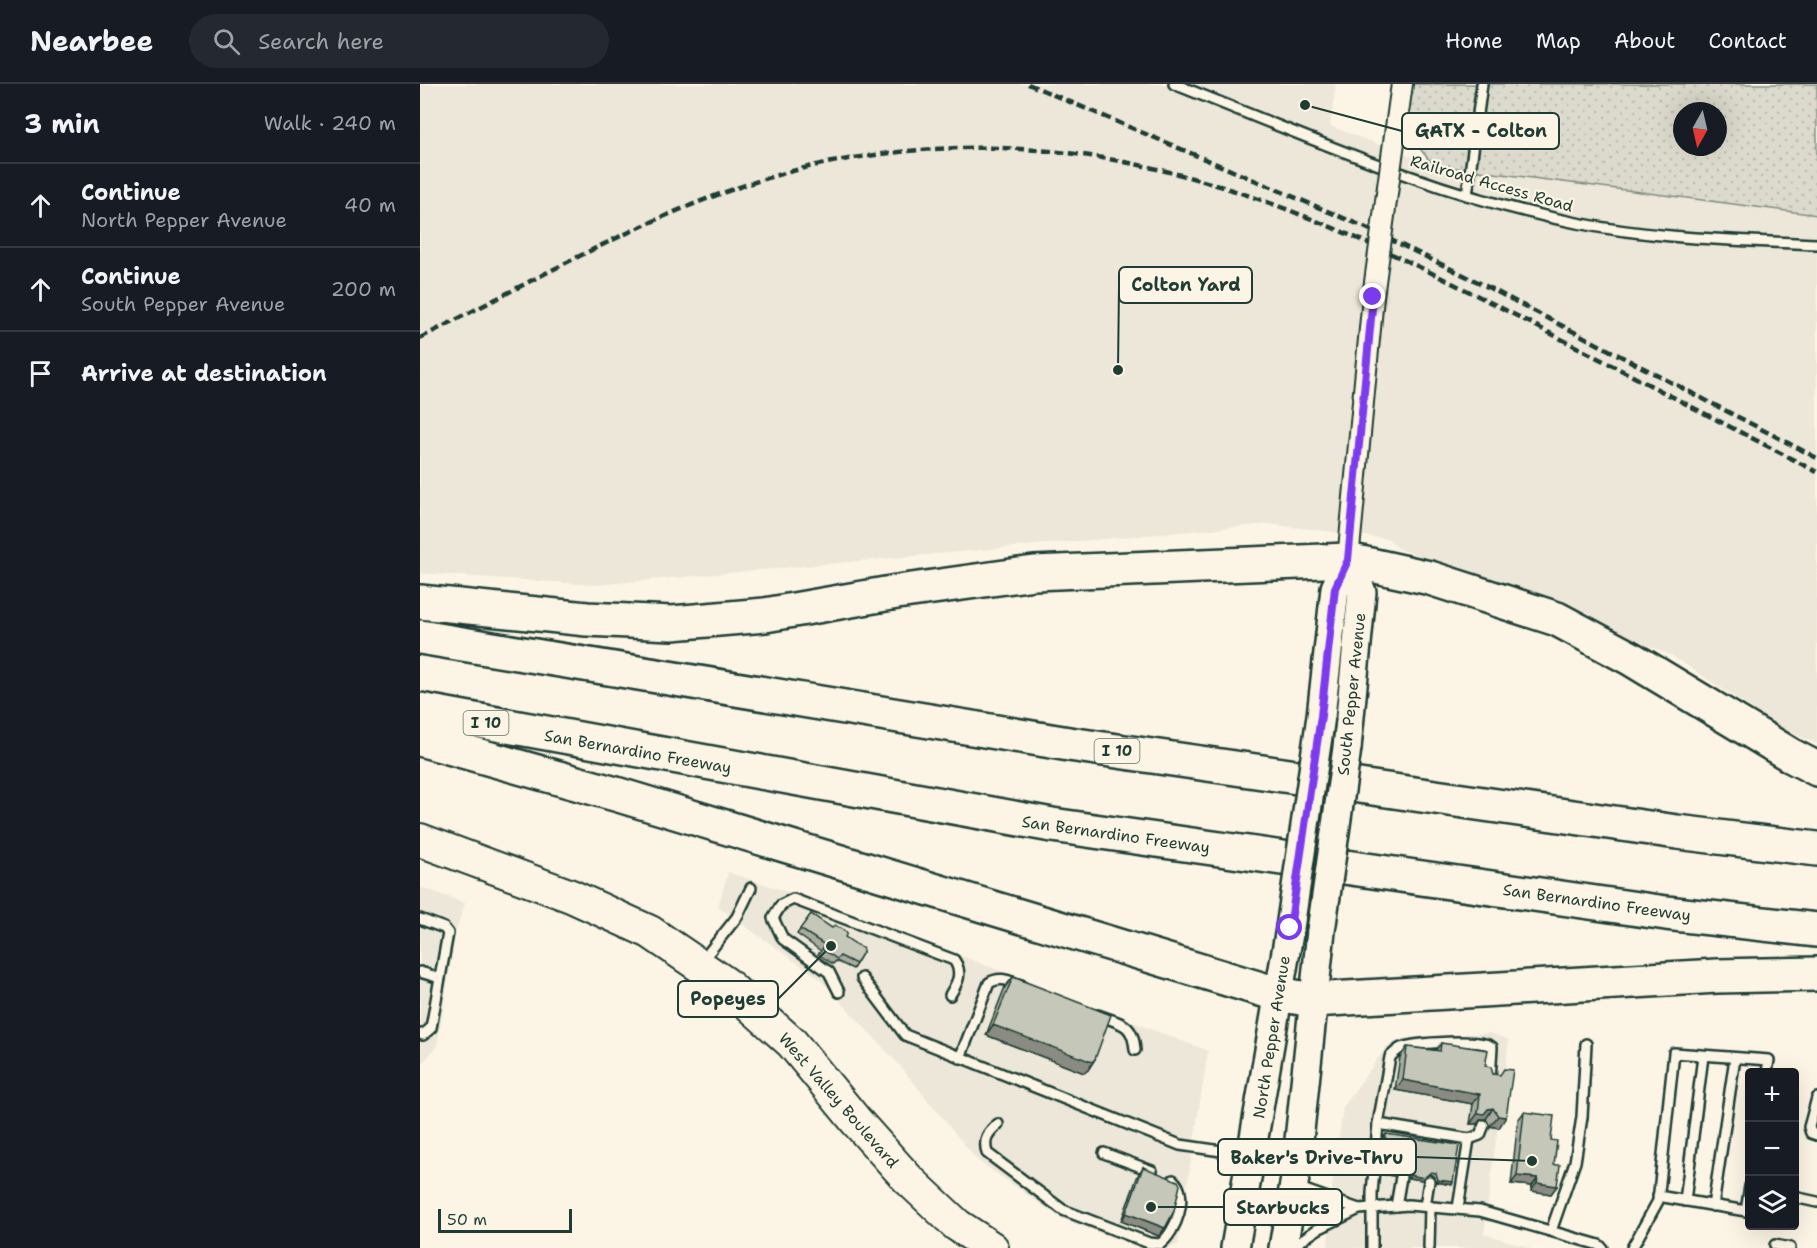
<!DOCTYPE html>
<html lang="en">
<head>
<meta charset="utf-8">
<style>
  :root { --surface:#171b24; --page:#242831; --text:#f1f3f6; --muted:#9ea1a6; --line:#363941 }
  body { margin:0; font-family:"Shantell Sans",sans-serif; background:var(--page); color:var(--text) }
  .controls { position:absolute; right:18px; bottom:18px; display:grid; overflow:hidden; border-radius:6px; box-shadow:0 6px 24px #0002 }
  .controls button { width:54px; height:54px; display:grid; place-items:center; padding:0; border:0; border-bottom:2px solid var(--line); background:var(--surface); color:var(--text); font:30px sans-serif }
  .compass { position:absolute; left:1253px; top:18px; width:54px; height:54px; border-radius:50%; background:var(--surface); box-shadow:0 6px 24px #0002; rotate:188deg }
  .scale { position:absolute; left:18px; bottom:15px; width:134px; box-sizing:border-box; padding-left:6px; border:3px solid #1f3d34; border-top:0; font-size:16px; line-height:21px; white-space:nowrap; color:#1f3d34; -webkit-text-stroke:4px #fcf5e5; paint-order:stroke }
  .stop { position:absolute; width:18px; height:18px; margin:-14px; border:4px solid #7c3aed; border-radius:50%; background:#fff }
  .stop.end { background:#7c3aed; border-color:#fff; box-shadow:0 2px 6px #0008 }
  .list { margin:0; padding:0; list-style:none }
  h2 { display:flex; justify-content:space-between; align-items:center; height:78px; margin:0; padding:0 24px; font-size:26px }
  h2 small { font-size:20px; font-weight:400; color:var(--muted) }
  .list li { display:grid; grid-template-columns:39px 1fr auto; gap:18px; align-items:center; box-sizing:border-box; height:84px; padding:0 24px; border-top:2px solid var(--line) }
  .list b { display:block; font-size:22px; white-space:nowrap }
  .list p { margin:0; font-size:20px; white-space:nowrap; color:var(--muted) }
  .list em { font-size:20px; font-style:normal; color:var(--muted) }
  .icon { flex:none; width:33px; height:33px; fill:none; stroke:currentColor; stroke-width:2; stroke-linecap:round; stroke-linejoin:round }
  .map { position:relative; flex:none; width:1397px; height:1164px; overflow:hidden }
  header { display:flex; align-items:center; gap:36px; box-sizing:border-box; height:84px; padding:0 30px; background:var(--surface); border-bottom:2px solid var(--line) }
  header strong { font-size:28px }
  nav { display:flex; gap:33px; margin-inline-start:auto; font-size:21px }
  .search { width:420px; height:54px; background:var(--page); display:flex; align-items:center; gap:15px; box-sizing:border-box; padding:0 21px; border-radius:33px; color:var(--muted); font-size:22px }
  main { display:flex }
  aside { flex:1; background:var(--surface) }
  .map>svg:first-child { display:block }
  .built { fill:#ece7d8 }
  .grass { fill:url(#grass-dots); stroke:#7e8c80; stroke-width:1.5; fill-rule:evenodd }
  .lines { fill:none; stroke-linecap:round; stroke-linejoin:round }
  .service-casing { stroke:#1f3d34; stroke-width:14 }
  .minor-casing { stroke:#1f3d34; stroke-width:24 }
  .secondary-casing { stroke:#1f3d34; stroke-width:32 }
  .primary-casing { stroke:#1f3d34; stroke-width:36 }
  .motorway-casing { stroke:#1f3d34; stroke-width:38 }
  .service { stroke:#fcf5e5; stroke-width:9 }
  .minor { stroke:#fcf5e5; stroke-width:20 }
  .secondary { stroke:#fcf5e5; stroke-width:27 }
  .primary { stroke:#fcf5e5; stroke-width:32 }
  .motorway { stroke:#fcf5e5; stroke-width:33 }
  .rail { stroke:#1f3d34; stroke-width:4.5; stroke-dasharray:9 4.5; stroke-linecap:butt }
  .minor-bridge-casing { stroke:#1f3d34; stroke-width:24; stroke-linecap:butt }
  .secondary-bridge-casing { stroke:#1f3d34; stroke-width:32; stroke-linecap:butt }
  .minor-bridge { stroke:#fcf5e5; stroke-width:20 }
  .secondary-bridge { stroke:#fcf5e5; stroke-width:27 }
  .wall { fill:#a9ab9f; stroke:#1f3d34; stroke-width:1.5 }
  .shaded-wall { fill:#8a8b82; stroke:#1f3d34; stroke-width:1.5 }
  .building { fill:#c5c7b9; stroke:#1f3d34; stroke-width:1.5 }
  .route { stroke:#7c3aed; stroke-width:8 }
  .labels { text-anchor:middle; stroke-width:4.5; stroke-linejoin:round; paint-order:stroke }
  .shield { fill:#fcf5e5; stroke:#617469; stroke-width:1.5 }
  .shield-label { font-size:15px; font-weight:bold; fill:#1f3d34 }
  .street-label { font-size:16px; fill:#1f3d34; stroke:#fcf5e5 }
  .leader { fill:none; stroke:#1f3d34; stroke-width:2 }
  .callout-dot { fill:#1f3d34; stroke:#fcf5e5; stroke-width:2 }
  .callout { fill:#fcf5e5; stroke:#1f3d34; stroke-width:2 }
  .callout-label { font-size:18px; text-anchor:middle; font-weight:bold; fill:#1f3d34 }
</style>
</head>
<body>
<header>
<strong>Nearbee</strong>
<div class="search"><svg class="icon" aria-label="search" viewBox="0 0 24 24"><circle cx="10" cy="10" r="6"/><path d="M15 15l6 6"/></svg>Search here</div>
<nav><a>Home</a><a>Map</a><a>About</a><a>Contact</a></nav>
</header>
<main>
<aside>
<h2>3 min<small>Walk · 240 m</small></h2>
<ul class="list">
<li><svg class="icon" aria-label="ahead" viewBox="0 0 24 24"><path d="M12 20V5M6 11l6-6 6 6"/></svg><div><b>Continue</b><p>North Pepper Avenue</p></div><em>40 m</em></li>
<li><svg class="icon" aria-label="ahead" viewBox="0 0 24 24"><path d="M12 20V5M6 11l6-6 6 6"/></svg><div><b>Continue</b><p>South Pepper Avenue</p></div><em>200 m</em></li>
<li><svg class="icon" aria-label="arrive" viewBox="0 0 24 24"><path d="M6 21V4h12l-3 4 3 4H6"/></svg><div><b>Arrive at destination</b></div></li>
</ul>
</aside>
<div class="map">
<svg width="1397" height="1164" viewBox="0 0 1397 1164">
  <defs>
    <pattern id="grass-dots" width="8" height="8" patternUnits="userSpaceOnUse" patternTransform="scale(1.5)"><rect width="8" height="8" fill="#dcdacc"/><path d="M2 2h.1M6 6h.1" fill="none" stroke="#bcbcb0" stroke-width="1.8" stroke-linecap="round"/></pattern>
  </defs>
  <rect width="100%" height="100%" fill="#fcf5e5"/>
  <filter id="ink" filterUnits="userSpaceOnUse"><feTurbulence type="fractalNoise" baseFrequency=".0167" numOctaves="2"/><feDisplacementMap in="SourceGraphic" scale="12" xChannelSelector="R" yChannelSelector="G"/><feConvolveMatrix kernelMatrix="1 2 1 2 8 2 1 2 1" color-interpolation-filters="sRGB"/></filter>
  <g filter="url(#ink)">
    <g class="built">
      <polygon points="0,0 916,0 910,42 1013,81 1397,131 1397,660 1360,643 1254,573 1135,518 979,465 969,455 849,440 175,501 0,489"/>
      <polygon points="308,788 430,829 788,967 758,1160 750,1164 720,1164 642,1135 557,1076 480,982 399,894 298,823"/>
      <polygon points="0,803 45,819 36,847 17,962 0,982"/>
      <polygon points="1070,949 1089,956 1064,1150 1111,1164 908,1164 912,1105 923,1023 967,962 985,954"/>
    </g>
    <path class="grass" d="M 980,0 L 1397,0 L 1397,131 L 1013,81 L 977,36 ZM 1262,27 L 1298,27 L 1298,63 L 1262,63 Z"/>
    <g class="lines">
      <g class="service-casing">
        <g id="service">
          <path d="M 754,0 C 886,52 1018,112 1157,139 C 1236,155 1317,156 1397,160"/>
          <polyline points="1047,111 1062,0"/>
          <polyline points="0,835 24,844 28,849 11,944 3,951 0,950"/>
          <polyline points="282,877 317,833 331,804"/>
          <polyline points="0,888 20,894"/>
          <polyline points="442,894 485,951 760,1061 829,1071"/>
          <path d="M 419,908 L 409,888 L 363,855 L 353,834 L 361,821 L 373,815 L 534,876 C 543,889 538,898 530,911"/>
          <path d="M 678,931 C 702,940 713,939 715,966"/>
          <path d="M 540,974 L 569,899 C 580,892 589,897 601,901"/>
          <polyline points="1397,1014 1389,1043 1391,1049 1397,1051"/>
          <path d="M 578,1040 C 568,1049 563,1054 567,1069 L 643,1126 L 729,1159 L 740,1160 C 756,1148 770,1111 753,1096"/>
          <path d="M 958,1040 L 970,973 C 973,970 977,966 981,964 C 995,959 1060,954 1072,963 L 1070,995"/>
          <polyline points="1049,1055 1060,1051 1064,1041"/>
          <polyline points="684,1069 732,1087"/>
          <polyline points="879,1099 885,1106 939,1125"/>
          <polyline points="1238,1112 1326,1127 1330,1102"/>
          <polyline points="1374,1113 1397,1118"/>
          <polyline points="1265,1117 1283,972"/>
          <polyline points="976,1122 981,1093"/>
          <polyline points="1005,1122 1009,1097"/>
          <polyline points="1293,1122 1315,974"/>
          <polyline points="1131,1147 1155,1078 1162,1033 1166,960"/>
          <polyline points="1355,1161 1370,1164"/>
          <polyline points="870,1164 898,1145 939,1125 988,1121 1060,1127 1179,1161 1182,1164"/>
          <polyline points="952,1164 952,1109 958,1040 1049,1055 1038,1124"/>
          <polyline points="1009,1164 1010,1122"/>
          <polyline points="1212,1164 1238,1117 1254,969 1349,976 1347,988"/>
        </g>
      </g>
      <g class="minor-casing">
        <g id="minor">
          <polyline points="977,36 982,0"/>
          <polyline points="928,476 953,213"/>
        </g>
      </g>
      <g class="secondary-casing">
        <g id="secondary">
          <polyline points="901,632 915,504 928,476"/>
          <polyline points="927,664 942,508 928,476"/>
          <polyline points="815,1164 870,844"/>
          <polyline points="863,1164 875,1094 901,847"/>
        </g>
      </g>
      <g class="primary-casing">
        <polyline id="primary" points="0,756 151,812 230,848 305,899 372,959 436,1037 487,1094 537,1141 572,1164"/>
      </g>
      <g class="motorway-casing">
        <g id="motorway">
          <polyline points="0,518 167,535 252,539 345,531 477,508 614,489 928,476 1010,494 1137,535 1210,574 1372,672 1397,685"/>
          <polyline points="0,553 649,660 1257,748 1397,765"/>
          <polyline points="0,626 632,741 1246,829 1397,846"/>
          <polyline points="0,655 199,711 857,910 893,916 1297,892 1397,890"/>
        </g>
      </g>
      <use href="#service" class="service"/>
      <use href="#minor" class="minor"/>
      <use href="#secondary" class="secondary"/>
      <use href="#primary" class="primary"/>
      <use href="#motorway" class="motorway"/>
      <g class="rail">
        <polyline points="608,0 940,141 1056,197 1397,374"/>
        <path d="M 0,254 C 126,191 263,109 402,80 C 677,24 884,121 1122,245 C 1214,293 1305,340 1397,388"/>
      </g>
      <g class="minor-bridge-casing">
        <polyline id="minor-bridge" points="953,213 977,36"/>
      </g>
      <g class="secondary-bridge-casing">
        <g id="secondary-bridge">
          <polyline points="870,844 901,632"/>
          <polyline points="901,847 927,664"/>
        </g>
      </g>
      <use href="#minor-bridge" class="minor-bridge"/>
      <use href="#secondary-bridge" class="secondary-bridge"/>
    </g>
    <g class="wall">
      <polygon points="391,830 425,853 443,868 433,885 416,877 413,880 398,870 401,867 377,850"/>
      <polygon points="593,893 675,975 668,986 664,989 566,951 585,903"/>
      <polygon points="1021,959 1065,982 1073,990 1080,991 1079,1044 1070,1042 1066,1035 1061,1035 1057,1040 1050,1040 1053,1020 975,1006 980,973 987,963 1016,966"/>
      <polygon points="1104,1028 1131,1056 1137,1102 1131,1110 1111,1107 1112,1102 1091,1100 1098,1036"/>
      <polygon points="966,1050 1033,1098 1032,1101 1016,1098 1014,1092 1009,1090 1002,1096 988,1094 982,1086 974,1092 960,1090 964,1053"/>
      <polygon points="723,1083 739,1152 701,1137 718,1091"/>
    </g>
    <g class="shaded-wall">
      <polygon points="573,941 675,975 668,986 664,989 566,951"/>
      <polygon points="983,996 1060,1010 1053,1020 975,1006"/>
      <polygon points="1073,1024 1066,1035 1061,1035 1057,1040 1050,1040 1058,1029 1068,1025"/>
      <polygon points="1078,1032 1086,1033 1079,1044 1070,1042"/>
      <polygon points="983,1084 974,1092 960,1090 962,1087"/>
      <polygon points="1011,1088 1002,1096 988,1094 990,1091"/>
      <polygon points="1097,1092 1118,1094 1112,1102 1091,1100"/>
      <polygon points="1018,1096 1033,1098 1032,1101 1016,1098"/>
      <polygon points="1117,1099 1137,1102 1131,1110 1111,1107"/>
      <polygon points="706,1129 745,1144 739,1152 701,1137"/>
    </g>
    <g class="building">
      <polygon points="391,830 412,844 415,841 427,849 425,853 443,865 443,868 436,880 420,872 417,875 402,865 405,861 380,845"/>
      <polygon points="593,893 691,931 675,975 672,978 573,941"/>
      <polygon points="1021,959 1068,966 1065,982 1071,983 1073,990 1080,991 1084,985 1093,986 1086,1033 1078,1032 1073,1024 1068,1025 1064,1030 1058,1029 1060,1010 983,996 987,963 1020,967"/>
      <polygon points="1104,1028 1134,1032 1131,1056 1137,1057 1134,1081 1140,1081 1137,1102 1117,1099 1118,1094 1097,1092"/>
      <polygon points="966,1050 1039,1061 1033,1098 1018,1096 1016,1089 1011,1088 1004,1094 990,1091 983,1084 976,1089 962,1087"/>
      <polygon points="723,1083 758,1097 760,1101 754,1127 745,1144 706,1129"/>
    </g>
  </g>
  <g class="lines" filter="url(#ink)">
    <polyline class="route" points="870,844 901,632 915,504 928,476 953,213"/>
  </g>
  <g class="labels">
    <g class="shield">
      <rect x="43.5" y="627" width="45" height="24" rx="4.5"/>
      <rect x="674.5" y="655" width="45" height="24" rx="4.5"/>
    </g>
    <g class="shield-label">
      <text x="66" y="644">I 10</text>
      <text x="697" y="672">I 10</text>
    </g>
    <g class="street-label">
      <text transform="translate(1072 99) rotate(16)" y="6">Railroad Access Road</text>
      <text transform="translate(931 610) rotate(-84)" y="6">South Pepper Avenue</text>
      <text transform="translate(218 667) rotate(10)" y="6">San Bernardino Freeway</text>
      <text transform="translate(696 750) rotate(8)" y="6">San Bernardino Freeway</text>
      <text transform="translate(1177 818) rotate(8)" y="6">San Bernardino Freeway</text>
      <text transform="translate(851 953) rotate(-81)" y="6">North Pepper Avenue</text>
      <text transform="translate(419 1016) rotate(49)" y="6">West Valley Boulevard</text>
    </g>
  </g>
  <path class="leader" d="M885 21L982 47M698 286L699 201M411 862L358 915M1112 1077L996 1073M731 1123L804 1123"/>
  <g class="callout-dot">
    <circle cx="885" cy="21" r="6"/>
    <circle cx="698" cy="286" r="6"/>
    <circle cx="411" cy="862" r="6"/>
    <circle cx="1112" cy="1077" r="6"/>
    <circle cx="731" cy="1123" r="6"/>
  </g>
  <g class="callout">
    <rect x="982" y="29" width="157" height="36" rx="6"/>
    <rect x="699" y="183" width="133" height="36" rx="6"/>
    <rect x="258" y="897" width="100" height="36" rx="6"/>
    <rect x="798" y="1055" width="198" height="36" rx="6"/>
    <rect x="804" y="1105" width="118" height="36" rx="6"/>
  </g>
  <g class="callout-label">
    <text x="1061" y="53">GATX - Colton</text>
    <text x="766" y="207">Colton Yard</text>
    <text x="308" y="921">Popeyes</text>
    <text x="897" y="1080">Baker's Drive-Thru</text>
    <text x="863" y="1130">Starbucks</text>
  </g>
</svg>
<div class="controls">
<button>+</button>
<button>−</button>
<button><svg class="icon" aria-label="layers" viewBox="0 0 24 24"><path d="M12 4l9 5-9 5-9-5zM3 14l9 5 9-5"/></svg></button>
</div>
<svg class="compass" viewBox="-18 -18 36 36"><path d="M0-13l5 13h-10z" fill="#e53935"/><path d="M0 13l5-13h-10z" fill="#9ea1a6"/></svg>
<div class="scale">50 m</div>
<div class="stop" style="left:870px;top:844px"></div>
<div class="stop end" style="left:953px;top:213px"></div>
</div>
</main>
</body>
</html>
